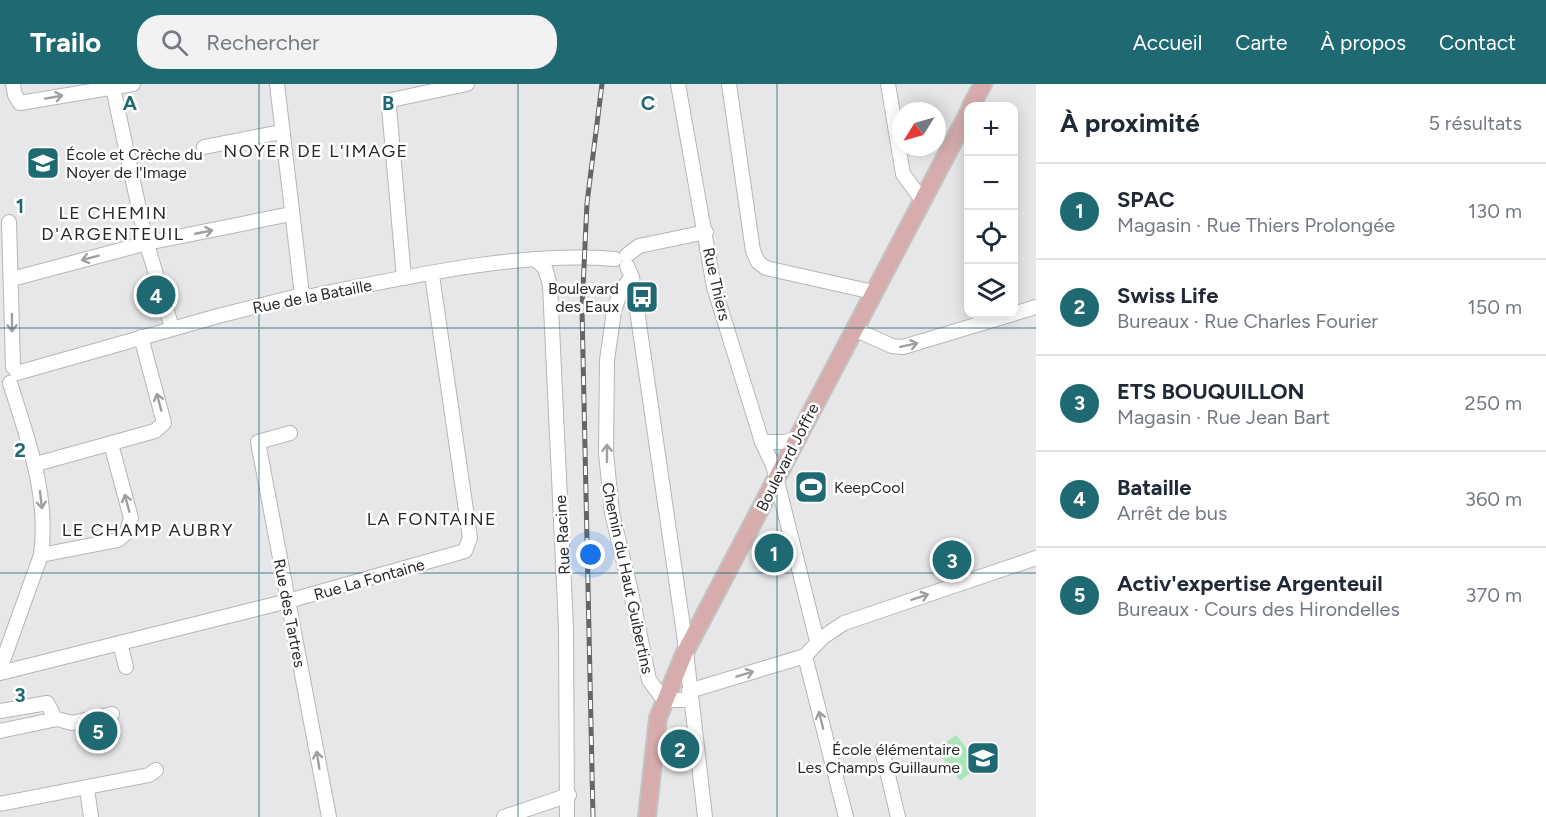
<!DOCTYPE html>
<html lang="fr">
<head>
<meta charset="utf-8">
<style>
  :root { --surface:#fff; --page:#f2f2f3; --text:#1f2937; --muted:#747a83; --line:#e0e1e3; --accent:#1f6973 }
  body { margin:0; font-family:Figtree,sans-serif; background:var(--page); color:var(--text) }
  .controls { position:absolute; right:18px; top:18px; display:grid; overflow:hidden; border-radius:12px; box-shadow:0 3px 15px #0003 }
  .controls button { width:54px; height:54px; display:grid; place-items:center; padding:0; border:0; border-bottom:2px solid var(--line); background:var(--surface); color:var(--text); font:30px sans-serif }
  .compass { position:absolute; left:892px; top:18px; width:54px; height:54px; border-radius:50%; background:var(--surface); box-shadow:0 3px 15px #0003; rotate:233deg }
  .you { position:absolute; left:591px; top:471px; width:21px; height:21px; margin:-15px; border:4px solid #fff; border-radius:50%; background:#1a73e8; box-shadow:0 0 0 9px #1a73e833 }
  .badge { display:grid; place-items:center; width:39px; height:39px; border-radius:50%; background:var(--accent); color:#fff; font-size:20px; font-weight:700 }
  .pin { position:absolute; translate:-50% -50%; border:3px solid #fff; box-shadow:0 2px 6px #0006 }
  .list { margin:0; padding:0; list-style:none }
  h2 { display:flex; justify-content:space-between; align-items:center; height:78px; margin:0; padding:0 24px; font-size:26px }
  h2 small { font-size:20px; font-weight:400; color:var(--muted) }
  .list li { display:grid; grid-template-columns:39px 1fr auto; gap:18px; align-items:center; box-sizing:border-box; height:96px; padding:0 24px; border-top:2px solid var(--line) }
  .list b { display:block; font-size:22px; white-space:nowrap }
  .list p { margin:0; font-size:20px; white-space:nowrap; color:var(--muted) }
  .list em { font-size:20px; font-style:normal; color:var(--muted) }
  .icon { flex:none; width:33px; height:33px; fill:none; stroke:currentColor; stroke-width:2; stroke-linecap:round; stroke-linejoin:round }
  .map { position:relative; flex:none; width:1036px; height:733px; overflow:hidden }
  header { display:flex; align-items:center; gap:36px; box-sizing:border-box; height:84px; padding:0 30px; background:var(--accent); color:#fff }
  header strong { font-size:28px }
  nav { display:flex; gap:33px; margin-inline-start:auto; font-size:21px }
  .search { width:420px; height:54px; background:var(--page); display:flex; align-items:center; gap:15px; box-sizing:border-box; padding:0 21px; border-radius:24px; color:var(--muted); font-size:22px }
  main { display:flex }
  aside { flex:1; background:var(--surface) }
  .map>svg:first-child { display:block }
  .pitch { fill:#a9e7bb }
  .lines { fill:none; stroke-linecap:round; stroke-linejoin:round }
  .minor-casing { stroke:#b5b6b7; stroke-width:16 }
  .major-casing { stroke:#c3c3c3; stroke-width:20 }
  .minor { stroke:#fff; stroke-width:14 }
  .major { stroke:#d7acad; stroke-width:16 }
  .rail-casing { stroke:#646565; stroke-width:5 }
  .rail { stroke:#fff; stroke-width:3; stroke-dasharray:9; stroke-linecap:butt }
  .oneway { stroke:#9e9f9f }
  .grid { fill:none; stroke:#1f6973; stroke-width:1.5; stroke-opacity:0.55 }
  .labels { text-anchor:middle; stroke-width:5; stroke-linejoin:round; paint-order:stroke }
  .poi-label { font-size:16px; fill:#282929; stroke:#fff; text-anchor:start }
  .street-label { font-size:16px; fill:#282929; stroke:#fff }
  .neighbourhood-label { font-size:18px; letter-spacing:1.5px; fill:#282929; stroke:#fff }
  .grid-label { font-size:20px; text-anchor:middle; font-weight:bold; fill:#1f6973; stroke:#fff; stroke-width:5; stroke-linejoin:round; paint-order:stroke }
</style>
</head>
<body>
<header>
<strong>Trailo</strong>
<div class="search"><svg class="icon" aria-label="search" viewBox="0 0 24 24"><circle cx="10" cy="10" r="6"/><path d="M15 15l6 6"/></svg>Rechercher</div>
<nav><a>Accueil</a><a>Carte</a><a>À propos</a><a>Contact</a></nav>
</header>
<main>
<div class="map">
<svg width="1036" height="733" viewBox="0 0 1036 733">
  <rect width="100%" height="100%" fill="#e7e7e9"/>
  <polygon class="pitch" points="956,651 980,681 960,697 936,666"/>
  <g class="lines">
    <g class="minor-casing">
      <g id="minor">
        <polyline points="13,0 15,11 20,19 133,0"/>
        <polyline points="277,0 302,211"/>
        <polyline points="678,0 714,203 762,358 773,381 817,557"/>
        <polyline points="729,0 753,167 758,178 766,184 873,208"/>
        <polyline points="888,0 903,90 922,116"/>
        <polyline points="113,4 146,157 172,244"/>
        <polyline points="204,63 281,48"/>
        <polyline points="9,138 13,283"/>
        <polyline points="627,171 639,162 706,148"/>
        <polyline points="535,175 545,184 550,201 566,543 567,733"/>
        <polyline points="627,182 632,193 636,219 684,550 705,733"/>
        <polyline points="632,193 621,206 614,227 607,276 606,369 612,429 631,508 649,596 664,616 690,616"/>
        <polyline points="404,194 389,23 391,16 467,0"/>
        <polyline points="12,195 147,159 291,130"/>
        <polyline points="854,245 892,262 903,263 1036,223"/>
        <path d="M 17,289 L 218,232 L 302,211 L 312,212 C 407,193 519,167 615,175"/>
        <polyline points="290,349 258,358 329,733"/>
        <polyline points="762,358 785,358 797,354"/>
        <polyline points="36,380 155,347 164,339 141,253"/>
        <polyline points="41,471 118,456 127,448 131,434 111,360"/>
        <polyline points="120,559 126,583"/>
        <polyline points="805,572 846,733"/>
        <path d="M 0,585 L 41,471 C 49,411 28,356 10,299"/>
        <polyline points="0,589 288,517 465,467 470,454 432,191"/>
        <polyline points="689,607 805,572 823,553 844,539 1036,474"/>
        <polyline points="0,627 47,619 52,628"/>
        <polyline points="0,647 57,635 72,639 112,630"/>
        <polyline points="882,666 898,733"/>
        <polyline points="87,705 91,733"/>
        <polyline points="0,720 149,691 156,686"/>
        <polyline points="504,733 569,711"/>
      </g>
    </g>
    <g class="major-casing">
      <g id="major">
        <polyline points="971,22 983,0"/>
        <polyline points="647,733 658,634 685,568 969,28"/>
      </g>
    </g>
    <use href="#minor" class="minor"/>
    <use href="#major" class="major"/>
    <g class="rail-casing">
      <polyline id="rail" points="593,733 582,225 587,119 602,0"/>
    </g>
    <use href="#rail" class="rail"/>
  </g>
  <defs><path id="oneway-shaft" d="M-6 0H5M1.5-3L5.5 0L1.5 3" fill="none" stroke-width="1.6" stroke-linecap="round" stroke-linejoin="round" transform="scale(1.5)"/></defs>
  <g class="oneway">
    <use href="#oneway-shaft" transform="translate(54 13) rotate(-10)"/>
    <use href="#oneway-shaft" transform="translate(204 148) rotate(-11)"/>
    <use href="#oneway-shaft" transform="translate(90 174) rotate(165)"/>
    <use href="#oneway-shaft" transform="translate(12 239) rotate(89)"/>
    <use href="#oneway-shaft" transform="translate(909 261) rotate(-12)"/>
    <use href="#oneway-shaft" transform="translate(159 318) rotate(-105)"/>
    <use href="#oneway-shaft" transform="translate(607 369) rotate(-90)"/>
    <use href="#oneway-shaft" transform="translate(41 416) rotate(83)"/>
    <use href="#oneway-shaft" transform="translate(127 419) rotate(-105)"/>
    <use href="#oneway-shaft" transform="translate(920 513) rotate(-19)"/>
    <use href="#oneway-shaft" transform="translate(745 590) rotate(-17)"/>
    <use href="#oneway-shaft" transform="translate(821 636) rotate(-104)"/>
    <use href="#oneway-shaft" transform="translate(318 676) rotate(-99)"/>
  </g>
  <path class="grid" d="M 259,0 L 259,733M 518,0 L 518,733M 777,0 L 777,733M 0,244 L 1036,244M 0,489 L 1036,489"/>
  <defs>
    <g id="school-square" transform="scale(1.725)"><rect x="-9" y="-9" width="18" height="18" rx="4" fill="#1f6973" stroke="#fff"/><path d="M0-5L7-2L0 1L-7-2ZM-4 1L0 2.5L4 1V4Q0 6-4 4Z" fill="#fff"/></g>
    <g id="bus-square" transform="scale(1.725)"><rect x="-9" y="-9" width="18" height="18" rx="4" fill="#1f6973" stroke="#fff"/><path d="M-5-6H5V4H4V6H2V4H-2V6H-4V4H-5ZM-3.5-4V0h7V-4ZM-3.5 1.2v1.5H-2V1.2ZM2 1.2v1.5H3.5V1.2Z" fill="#fff"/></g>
    <g id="stadium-square" transform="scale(1.725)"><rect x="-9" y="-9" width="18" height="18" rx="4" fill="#1f6973" stroke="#fff"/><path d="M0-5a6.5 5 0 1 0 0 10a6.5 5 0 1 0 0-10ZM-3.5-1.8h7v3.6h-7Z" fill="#fff"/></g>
  </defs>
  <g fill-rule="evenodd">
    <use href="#school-square" x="43" y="79"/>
    <use href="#bus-square" x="642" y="213"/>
    <use href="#stadium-square" x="811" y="403"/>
    <use href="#school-square" x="983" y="674"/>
  </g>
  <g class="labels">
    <g class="poi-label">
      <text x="66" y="76">École et Crèche du<tspan x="66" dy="18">Noyer de l'Image</tspan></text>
      <text x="619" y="210" text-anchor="end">Boulevard<tspan x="619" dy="18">des Eaux</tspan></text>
      <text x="834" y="409">KeepCool</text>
      <text x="960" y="671" text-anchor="end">École élémentaire<tspan x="960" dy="18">Les Champs Guillaume</tspan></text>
    </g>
    <g class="street-label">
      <text transform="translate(717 200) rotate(77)" y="6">Rue Thiers</text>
      <text transform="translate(312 212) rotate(-11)" y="6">Rue de la Bataille</text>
      <text transform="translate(787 373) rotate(-63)" y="6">Boulevard Joffre</text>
      <text transform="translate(562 451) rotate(-93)" y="6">Rue Racine</text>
      <text transform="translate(628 494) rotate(78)" y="6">Chemin du Haut Guibertins</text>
      <text transform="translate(369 495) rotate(-16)" y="6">Rue La Fontaine</text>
      <text transform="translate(290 529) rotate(79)" y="6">Rue des Tartres</text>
    </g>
    <g class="neighbourhood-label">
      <text x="316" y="73">NOYER DE L'IMAGE</text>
      <text x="113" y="135">LE CHEMIN<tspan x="113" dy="21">D'ARGENTEUIL</tspan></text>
      <text x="432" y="441">LA FONTAINE</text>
      <text x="148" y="452">LE CHAMP AUBRY</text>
    </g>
  </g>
  <g class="grid-label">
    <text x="130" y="26">A</text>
    <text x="388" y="26">B</text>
    <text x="648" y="26">C</text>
    <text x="20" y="129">1</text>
    <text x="20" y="373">2</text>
    <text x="20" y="618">3</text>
  </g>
</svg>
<div class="controls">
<button>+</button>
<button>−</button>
<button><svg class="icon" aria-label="locate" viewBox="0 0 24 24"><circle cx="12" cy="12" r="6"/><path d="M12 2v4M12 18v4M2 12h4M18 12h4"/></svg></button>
<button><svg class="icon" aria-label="layers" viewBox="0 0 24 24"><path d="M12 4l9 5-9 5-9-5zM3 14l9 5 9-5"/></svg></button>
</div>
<svg class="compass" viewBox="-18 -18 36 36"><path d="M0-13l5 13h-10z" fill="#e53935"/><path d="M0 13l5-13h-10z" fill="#747a83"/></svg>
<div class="you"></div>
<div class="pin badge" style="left:774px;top:469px">1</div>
<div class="pin badge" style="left:680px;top:665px">2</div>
<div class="pin badge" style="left:952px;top:476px">3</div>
<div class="pin badge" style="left:156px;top:211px">4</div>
<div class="pin badge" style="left:98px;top:647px">5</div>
</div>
<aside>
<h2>À proximité<small>5 résultats</small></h2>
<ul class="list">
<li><span class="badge">1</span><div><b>SPAC</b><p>Magasin · Rue Thiers Prolongée</p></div><em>130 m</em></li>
<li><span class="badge">2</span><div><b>Swiss Life</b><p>Bureaux · Rue Charles Fourier</p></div><em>150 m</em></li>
<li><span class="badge">3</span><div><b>ETS BOUQUILLON</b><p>Magasin · Rue Jean Bart</p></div><em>250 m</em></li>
<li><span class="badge">4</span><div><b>Bataille</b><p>Arrêt de bus</p></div><em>360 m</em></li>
<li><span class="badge">5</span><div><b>Activ'expertise Argenteuil</b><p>Bureaux · Cours des Hirondelles</p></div><em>370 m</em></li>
</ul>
</aside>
</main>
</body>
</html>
